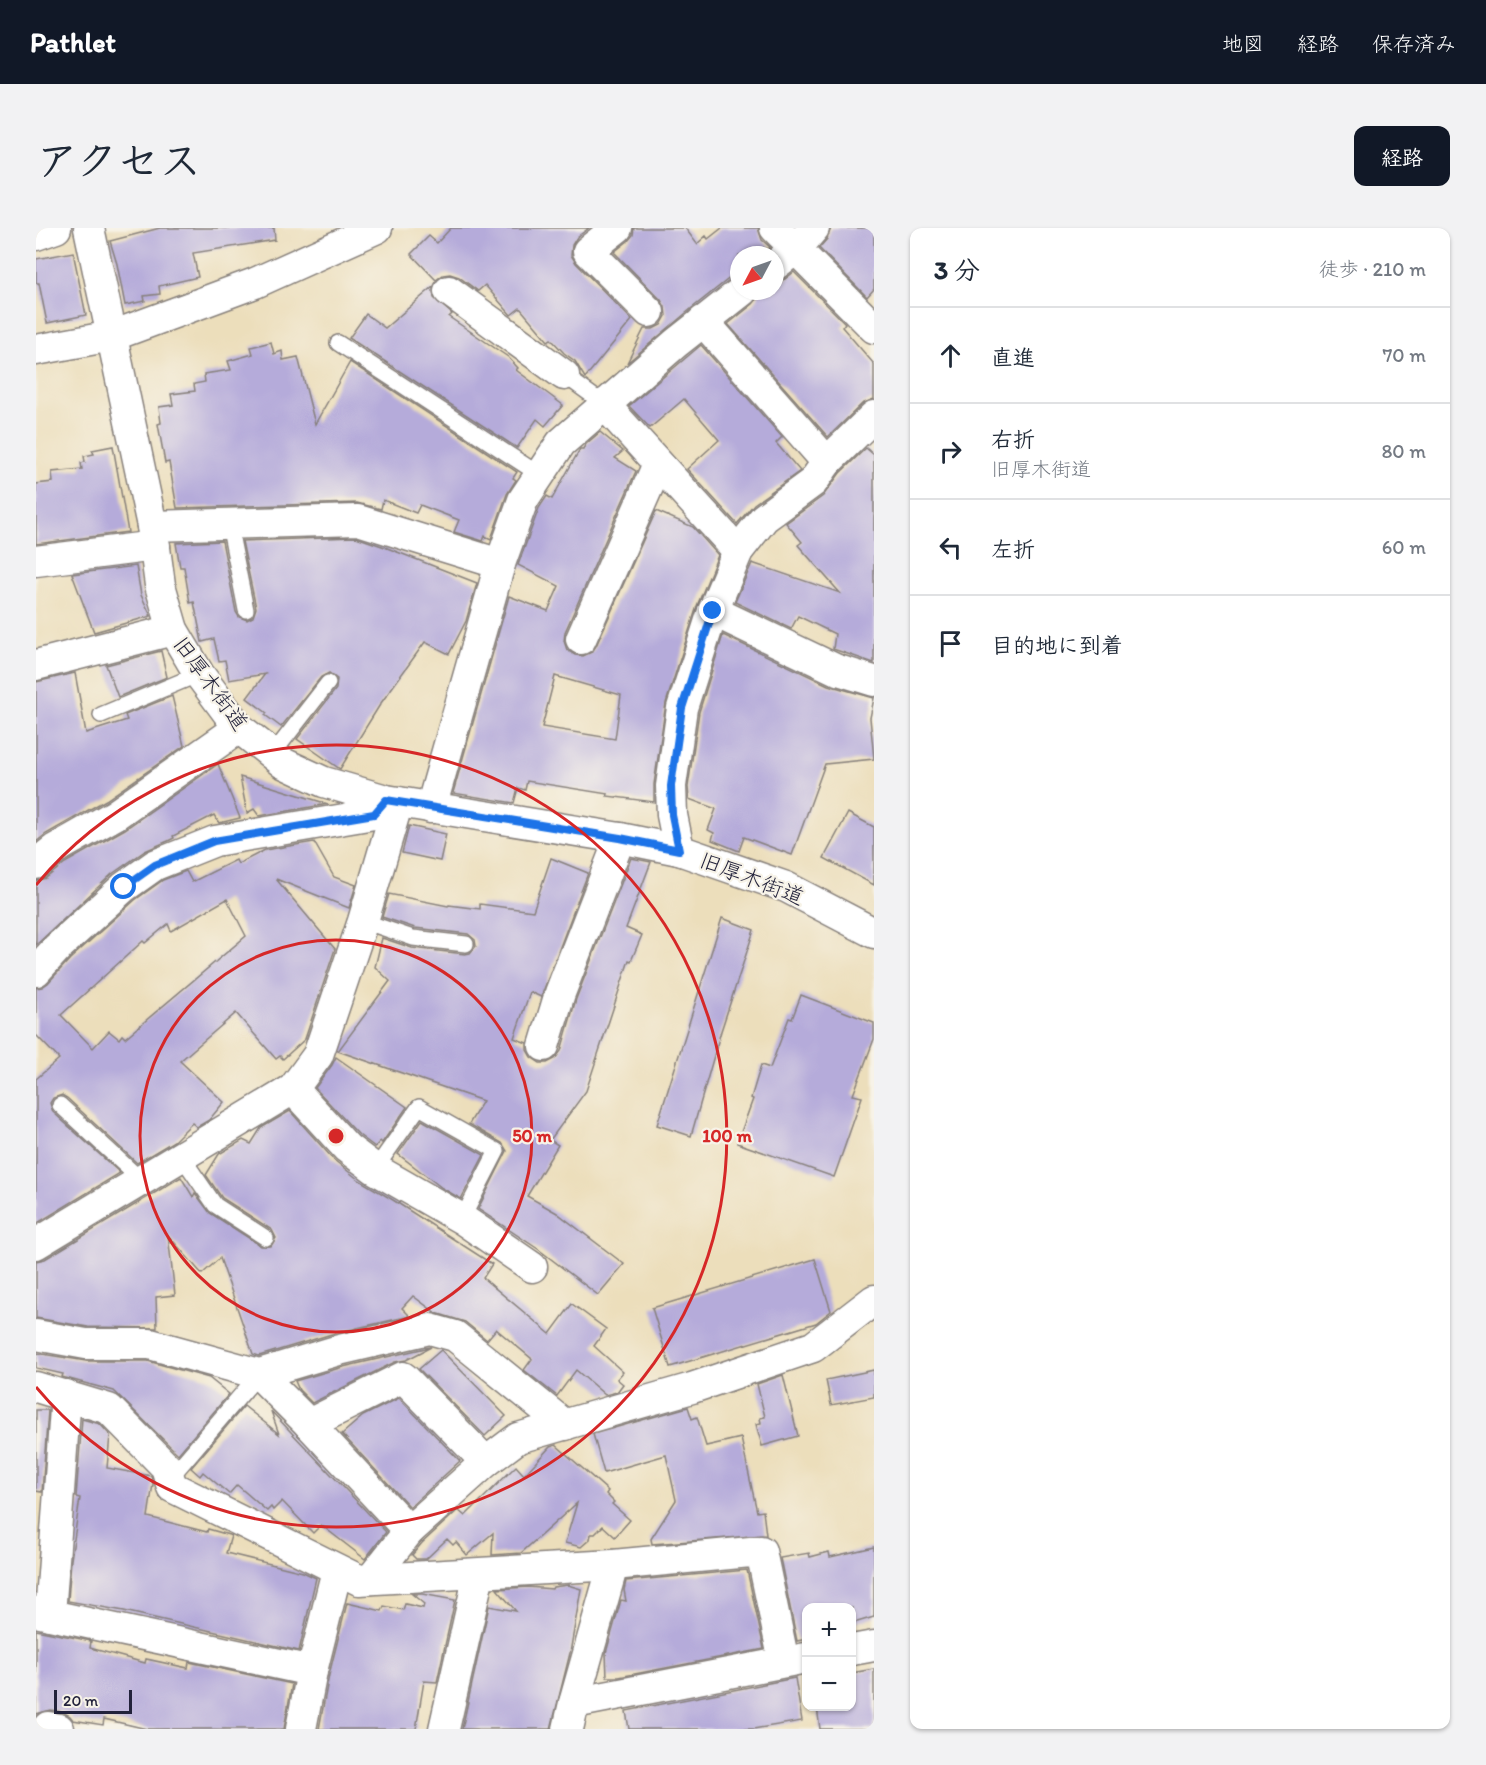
<!DOCTYPE html>
<html lang="ja">
<head>
<meta charset="utf-8">
<style>
  :root { --surface:#fff; --page:#f2f2f3; --text:#1f2937; --muted:#747a83; --line:#e0e1e3; --accent:#111827 }
  body { margin:0; font-family:Itim,"Klee One",sans-serif; background:var(--page); color:var(--text) }
  .controls { position:absolute; right:18px; bottom:18px; display:grid; overflow:hidden; border-radius:12px; box-shadow:0 2px 4px #0004 }
  .controls button { width:54px; height:54px; display:grid; place-items:center; padding:0; border:0; border-bottom:2px solid var(--line); background:var(--surface); color:var(--text); font:30px sans-serif }
  .compass { position:absolute; left:694px; top:18px; width:54px; height:54px; border-radius:50%; background:var(--surface); box-shadow:0 2px 4px #0004; rotate:229deg }
  .scale { position:absolute; left:18px; bottom:15px; width:78px; box-sizing:border-box; padding-left:6px; border:3px solid #22223b; border-top:0; font-size:16px; line-height:21px; white-space:nowrap; color:#22223b; -webkit-text-stroke:4px #f7f3e8; paint-order:stroke }
  .stop { position:absolute; width:18px; height:18px; margin:-14px; border:4px solid #1a73e8; border-radius:50%; background:#fff }
  .stop.end { background:#1a73e8; border-color:#fff; box-shadow:0 2px 6px #0008 }
  .list { margin:0; padding:0; list-style:none }
  h2 { display:flex; justify-content:space-between; align-items:center; height:78px; margin:0; padding:0 24px; font-size:26px }
  h2 small { font-size:20px; font-weight:400; color:var(--muted) }
  .list li { display:grid; grid-template-columns:39px 1fr auto; gap:18px; align-items:center; box-sizing:border-box; height:96px; padding:0 24px; border-top:2px solid var(--line) }
  .list b { display:block; font-size:22px; white-space:nowrap }
  .list p { margin:0; font-size:20px; white-space:nowrap; color:var(--muted) }
  .list em { font-size:20px; font-style:normal; color:var(--muted) }
  .icon { flex:none; width:33px; height:33px; fill:none; stroke:currentColor; stroke-width:2; stroke-linecap:round; stroke-linejoin:round }
  .map { position:relative; flex:none; width:838px; height:1501px; overflow:hidden; border-radius:12px }
  header { display:flex; align-items:center; gap:36px; box-sizing:border-box; height:84px; padding:0 30px; background:var(--accent); color:#fff }
  header strong { font-size:28px }
  nav { display:flex; gap:33px; margin-inline-start:auto; font-size:21px }
  .intro { display:flex; align-items:center; justify-content:space-between; box-sizing:border-box; height:144px; padding:0 36px }
  h1 { margin:0; font-size:42px }
  .button { padding:15px 27px; border-radius:12px; background:var(--accent); color:#fff; font-size:21px; font-weight:700 }
  main { display:flex; gap:36px; padding:0 36px }
  aside { flex:1; background:var(--surface); border-radius:12px; box-shadow:0 2px 4px #0004 }
  .map>svg:first-child { display:block }
  .building { fill:#b5abda; fill-rule:evenodd }
  .lines { fill:none; stroke-linecap:round; stroke-linejoin:round }
  .service-casing { stroke:#87807b; stroke-width:18 }
  .minor-casing { stroke:#87807b; stroke-width:33 }
  .service { stroke:#fff; stroke-width:15 }
  .minor { stroke:#fff; stroke-width:30 }
  .route { stroke:#1a73e8; stroke-width:8 }
  .ring { fill:none; stroke:#d62828; stroke-width:3 }
  .labels { text-anchor:middle; stroke-width:4.5; stroke-linejoin:round; paint-order:stroke }
  .street-label { font-size:22px; fill:#22223b; stroke:#f7f3e8 }
  .centre { fill:#d62828; stroke:#f7f3e8; stroke-width:3 }
  .ring-label { font-size:18px; text-anchor:middle; font-weight:bold; fill:#d62828; stroke:#f7f3e8; stroke-width:4.5; stroke-linejoin:round; paint-order:stroke }
</style>
</head>
<body>
<header>
<strong>Pathlet</strong>
<nav><a>地図</a><a>経路</a><a>保存済み</a></nav>
</header>
<div class="intro"><h1>アクセス</h1><a class="button">経路</a></div>
<main>
<div class="map">
<svg width="838" height="1501" viewBox="0 0 838 1501">
  <rect width="100%" height="100%" fill="#f7f3e8"/>
  <filter id="ink" filterUnits="userSpaceOnUse"><feTurbulence type="fractalNoise" baseFrequency=".0167" numOctaves="2"/><feDisplacementMap in="SourceGraphic" scale="12" xChannelSelector="R" yChannelSelector="G"/><feConvolveMatrix kernelMatrix="1 2 1 2 8 2 1 2 1" color-interpolation-filters="sRGB"/></filter>
  <filter id="wash" filterUnits="userSpaceOnUse"><feTurbulence type="fractalNoise" baseFrequency=".008" numOctaves="4" result="noise"/><feDisplacementMap in="SourceGraphic" scale="24" xChannelSelector="R" yChannelSelector="G"/><feGaussianBlur stdDeviation="1.35" result="paint"/><feColorMatrix in="noise" values="0 0 0 0 0 0 0 0 0 0 0 0 0 0 0 0 0 1.4 0 .05"/><feComposite in="paint" operator="in"/></filter>
  <g filter="url(#wash)">
    <rect width="100%" height="100%" fill="#ecdebb"/>
    <g id="blocks">
      <g class="building">
        <polygon points="124,0 238,0 239,12 157,25 162,49 123,58 124,66 108,68 109,73 89,77 81,36 74,13"/>
        <polygon points="415,0 553,0 541,9 536,17 535,27 540,35 596,92 549,150 539,133 528,125 515,111 512,113 484,80 475,87 449,57 442,63 423,49 414,46 407,47 400,52 375,26 393,8 401,15"/>
        <polygon points="598,0 649,0 661,16 670,8 672,11 686,0 722,0 726,12 734,19 726,27 703,27 703,46 695,49 656,80 591,135 608,101 617,101 625,97 630,88 629,79 625,72 578,24 592,13 597,7"/>
        <polygon points="795,0 838,0 838,61 831,69 783,20 791,11"/>
        <polygon points="37,24 50,87 11,95 3,55 0,55 0,31"/>
        <polygon points="758,44 809,95 806,99 838,136 838,171 826,176 792,209 692,96 717,76 722,70 723,63 739,63 739,54 749,51"/>
        <polygon points="397,59 398,70 416,86 413,89 472,129 482,140 480,142 527,177 509,198 501,191 481,220 313,110 330,86 349,100"/>
        <polygon points="235,114 238,126 246,123 247,132 262,129 279,196 314,134 481,244 477,250 480,252 471,266 455,311 449,308 447,313 418,304 423,292 384,277 380,285 347,272 345,281 321,275 141,280 133,234 129,235 122,196 125,195 123,179 137,177 135,166 159,163 158,156 169,154 168,146 195,142 192,133 217,126 215,119"/>
        <polygon points="665,117 746,209 740,215 764,243 718,276 701,296 651,241 683,212 648,171 614,200 593,178"/>
        <path d="M 564,204 L 587,223 L 579,230 L 600,243 L 529,404 L 528,413 L 531,422 L 539,427 L 547,428 L 556,424 L 560,418 L 620,283 L 657,299 L 682,327 L 661,378 L 630,475 L 618,556 L 618,574 L 571,568 L 572,566 L 491,553 L 489,562 L 482,560 L 478,575 L 417,565 L 473,368 L 512,383 L 523,358 L 482,337 L 503,280 L 511,268 L 516,271 L 544,221 L 547,221 L 550,216 ZM 519,448 L 585,467 L 579,511 L 506,499 Z"/>
        <polygon points="77,218 92,304 0,316 0,256 17,254 16,244 46,241 45,235 49,234 48,228 58,226 56,222"/>
        <polygon points="830,220 838,227 838,435 797,421 799,406 762,388 755,401 699,374 716,335 804,365 762,317 766,314 750,295 787,268 804,245"/>
        <polygon points="320,309 346,318 441,355 430,393 413,426 389,414 345,475 304,541 261,511 300,461 301,451 293,445 285,449 245,499 229,487 231,485 211,470 229,446 193,452 189,432 183,433 178,411 166,414 158,374 154,375 148,339 144,339 140,315 186,313 200,384 203,389 211,392 217,389 220,380 206,313"/>
        <polygon points="100,338 105,367 115,388 58,404 36,346"/>
        <polygon points="687,407 792,457 838,470 834,490 838,531 789,536 756,627 708,609 703,623 676,612 678,605 672,602 680,581 653,571 652,559 663,484"/>
        <polygon points="125,423 131,449 82,469 70,437"/>
        <polygon points="39,445 50,505 91,492 89,487 136,468 148,518 70,572 10,606 0,614 0,454"/>
        <polygon points="182,536 204,590 183,595 178,587 137,608 138,610 132,613 109,623 76,646 0,717 0,653 10,650 29,635 89,601"/>
        <polygon points="204,549 292,576 223,588 218,581 211,585"/>
        <polygon points="812,585 838,599 838,657 788,630"/>
        <polygon points="373,598 410,606 404,633 366,625"/>
        <path d="M 278,614 L 298,649 L 320,657 L 313,680 L 240,651 L 299,721 L 269,811 L 247,831 L 244,828 L 240,831 L 200,785 L 144,833 L 188,874 L 173,892 L 161,899 L 156,895 L 138,913 L 101,935 L 31,870 L 26,867 L 17,870 L 14,875 L 17,884 L 84,945 L 0,996 L 0,851 L 23,831 L 0,807 L 0,760 L 6,759 L 12,755 L 34,731 L 99,672 L 127,652 L 150,643 L 156,654 L 200,632 L 202,636 L 229,622 ZM 191,671 L 210,708 L 89,810 L 86,807 L 83,811 L 73,803 L 57,820 L 25,787 L 107,713 L 109,715 L 132,696 L 135,703 Z"/>
        <polygon points="515,630 552,645 505,769 494,764 478,810 491,815 491,822 495,829 504,835 511,835 519,831 525,823 540,771 595,630 615,634 590,700 606,707 595,733 593,732 550,863 514,912 522,917 491,968 521,985 588,1036 562,1067 502,1021 442,981 471,923 466,915 433,896 447,873 302,823 354,753 339,739 346,710 376,720 429,726 434,725 440,718 439,712 432,706 379,700 346,689 353,666 412,678 413,677 444,681 444,676 497,683"/>
        <polygon points="686,690 718,702 685,803 655,908 621,897"/>
        <polygon points="765,767 838,795 838,811 817,867 826,869 798,949 701,915 717,871 715,870 725,837 734,840 753,790 756,791"/>
        <polygon points="300,829 371,879 346,915 344,913 339,919 323,907 279,860 296,837"/>
        <polygon points="254,883 298,932 323,952 357,972 456,1036 447,1050 514,1106 536,1076 570,1101 558,1118 587,1144 581,1151 587,1156 581,1164 569,1167 540,1142 521,1168 488,1142 496,1131 460,1101 451,1112 429,1094 400,1085 377,1068 366,1080 374,1088 299,1105 223,1128 217,1126 184,1030 166,1046 132,1007 139,1067 120,1069 121,1100 52,1099 0,1090 0,1033 9,1031 145,949 157,969 159,965 174,985 225,1018 235,1018 240,1010 236,1002 186,970 170,947 183,926 207,912 215,916 225,900"/>
        <polygon points="386,892 448,927 425,971 406,960 362,926"/>
        <polygon points="779,1031 795,1083 780,1095 634,1139 616,1080"/>
        <polygon points="394,1119 395,1119 370,1132 359,1134 276,1175 263,1162 259,1153 307,1139"/>
        <polygon points="405,1122 470,1188 449,1208 383,1141"/>
        <polygon points="0,1125 50,1133 112,1133 173,1150 193,1166 142,1226 78,1163 26,1149 27,1146 0,1140"/>
        <polygon points="838,1142 838,1169 795,1177 790,1152"/>
        <polygon points="747,1147 762,1208 726,1218 720,1196 725,1195 724,1190 729,1189 721,1156"/>
        <polygon points="363,1170 424,1233 374,1279 306,1206 327,1188"/>
        <polygon points="208,1178 243,1206 235,1183 350,1304 329,1331 285,1297 277,1305 246,1273 237,1282 235,1279 231,1283 201,1257 193,1266 167,1244 164,1248 155,1240"/>
        <polygon points="652,1179 656,1191 661,1189 670,1218 705,1210 721,1284 727,1283 730,1307 616,1316 615,1311 640,1272 630,1227 568,1245 557,1206"/>
        <polygon points="0,1182 12,1182 6,1264 0,1263"/>
        <polygon points="46,1191 64,1196 74,1207 71,1240 115,1248 117,1256 112,1289 171,1304 172,1301 193,1307 195,1308 190,1325 267,1344 280,1350 263,1423 88,1383 32,1373 35,1332 44,1270 40,1269"/>
        <polygon points="520,1217 572,1263 570,1266 578,1274 576,1276 594,1292 579,1309 567,1298 559,1306 555,1306 554,1311 545,1319 529,1315 541,1275 485,1325 456,1327 457,1305 431,1327 420,1314 417,1317 411,1311 390,1331 380,1331 376,1327 386,1315 422,1282 429,1288 480,1238 488,1247 514,1219"/>
        <polygon points="838,1319 838,1389 818,1395 816,1380 771,1380 771,1411 761,1413 744,1330 773,1325 774,1329 793,1324 794,1329"/>
        <polygon points="711,1342 728,1421 583,1449 571,1449 570,1425 585,1372 590,1373 588,1362 590,1353"/>
        <polygon points="532,1357 545,1361 534,1425 515,1501 426,1501 453,1378 480,1383 461,1361 492,1359 516,1361 517,1359"/>
        <polygon points="376,1366 386,1366 419,1372 401,1454 388,1453 380,1501 283,1501 293,1447 311,1375 346,1383 348,1378 367,1382 369,1376 387,1380 388,1376"/>
        <polygon points="0,1402 55,1413 54,1420 109,1435 110,1431 152,1440 153,1434 256,1456 248,1501 111,1501 68,1491 67,1497 37,1492 34,1488 27,1484 15,1482 0,1486"/>
        <polygon points="838,1441 838,1501 784,1501 781,1479 816,1479 816,1445"/>
        <polygon points="759,1450 766,1493 717,1501 593,1501 590,1483"/>
      </g>
    </g>
  </g>
  <g filter="url(#ink)">
    <use href="#blocks" fill-opacity="0" stroke="#87807b" stroke-width="1.5"/>
    <g class="lines">
      <g class="service-casing">
        <g id="service">
          <polyline points="302,115 504,247"/>
          <polyline points="528,147 568,176"/>
          <polyline points="193,296 210,382"/>
          <polyline points="65,487 163,446"/>
          <polyline points="236,527 292,455"/>
          <polyline points="327,693 377,710 430,716"/>
          <polyline points="24,877 106,953"/>
          <polyline points="146,929 179,977 230,1010"/>
          <polyline points="339,941 383,879 461,923 426,991"/>
          <polyline points="133,1251 223,1146"/>
        </g>
      </g>
      <g class="minor-casing">
        <g id="minor">
          <polyline points="53,0 116,298 124,357 137,402 163,446 203,500 247,535 288,554 350,572 584,610 643,622 750,659 838,705"/>
          <polyline points="581,0 552,23 613,84"/>
          <polyline points="739,0 838,100"/>
          <polyline points="0,7 20,0"/>
          <polyline points="739,37 761,20 778,0"/>
          <polyline points="413,63 528,147"/>
          <polyline points="667,93 791,234"/>
          <polyline points="0,122 76,108 219,55 341,0"/>
          <polyline points="568,176 702,323"/>
          <polyline points="116,298 322,292 464,336"/>
          <polyline points="0,333 119,318"/>
          <polyline points="677,383 799,441 838,453"/>
          <polyline points="545,411 622,236"/>
          <polyline points="0,437 137,402"/>
          <polyline points="395,580 464,336 487,272 525,215 640,115 706,63"/>
          <polyline points="643,622 636,587 635,558 646,480 677,383 702,323 728,290 777,254 791,234 838,188"/>
          <polyline points="0,636 19,621 79,587 203,500"/>
          <polyline points="0,743 22,719 88,659 119,637 179,613 338,586 350,572"/>
          <polyline points="508,818 524,765 584,610"/>
          <polyline points="257,861 311,920 339,941 426,991 496,1039"/>
          <polyline points="0,1016 257,861 282,827 327,693 362,574"/>
          <polyline points="0,1107 50,1116 114,1116 223,1146 303,1122 394,1101 419,1108 529,1197"/>
          <polyline points="223,1146 273,1196 373,1303"/>
          <polyline points="0,1159 73,1181 130,1239 136,1259 323,1352 577,1337 725,1323 748,1434"/>
          <polyline points="273,1196 367,1149 450,1234"/>
          <polyline points="335,1351 373,1303 450,1234 482,1210 656,1160 777,1119 838,1072"/>
          <polyline points="0,1384 276,1443"/>
          <polyline points="14,1387 30,1167"/>
          <polyline points="816,1422 838,1418"/>
          <polyline points="538,1475 577,1337"/>
          <polyline points="12,1501 12,1499 23,1501"/>
          <polyline points="265,1501 276,1443 301,1342"/>
          <polyline points="408,1501 443,1346"/>
          <polyline points="532,1501 538,1475 770,1430"/>
        </g>
      </g>
      <use href="#service" class="service"/>
      <use href="#minor" class="minor"/>
    </g>
  </g>
  <g class="lines" filter="url(#ink)">
    <polyline class="route" points="88,659 119,637 178,613 338,586 350,572 584,610 643,622 636,587 635,558 646,480 677,383"/>
  </g>
  <g class="ring">
    <circle cx="300" cy="908" r="196"/>
    <path d="M0 657A391 391 0 1 1 0 1159"/>
  </g>
  <g class="labels">
    <g class="street-label">
      <text transform="translate(175 455) rotate(54)" y="8">旧厚木街道</text>
      <text transform="translate(716 650) rotate(21)" y="8">旧厚木街道</text>
    </g>
  </g>
  <circle cx="300" cy="908" r="9" class="centre"/>
  <g class="ring-label">
    <text x="496" y="914">50 m</text>
    <text x="691" y="914">100 m</text>
  </g>
</svg>
<div class="controls">
<button>+</button>
<button>−</button>
</div>
<svg class="compass" viewBox="-18 -18 36 36"><path d="M0-13l5 13h-10z" fill="#e53935"/><path d="M0 13l5-13h-10z" fill="#747a83"/></svg>
<div class="scale">20 m</div>
<div class="stop" style="left:88px;top:659px"></div>
<div class="stop end" style="left:677px;top:383px"></div>
</div>
<aside>
<h2>3 分<small>徒歩 · 210 m</small></h2>
<ul class="list">
<li><svg class="icon" aria-label="ahead" viewBox="0 0 24 24"><path d="M12 20V5M6 11l6-6 6 6"/></svg><div><b>直進</b></div><em>70 m</em></li>
<li><svg class="icon" aria-label="right" viewBox="0 0 24 24"><path d="M7 20v-9h11M14 6l5 5-5 5"/></svg><div><b>右折</b><p>旧厚木街道</p></div><em>80 m</em></li>
<li><svg class="icon" aria-label="left" viewBox="0 0 24 24"><path d="M17 20v-9H6M10 6l-5 5 5 5"/></svg><div><b>左折</b></div><em>60 m</em></li>
<li><svg class="icon" aria-label="arrive" viewBox="0 0 24 24"><path d="M6 21V4h12l-3 4 3 4H6"/></svg><div><b>目的地に到着</b></div></li>
</ul>
</aside>
</main>
</body>
</html>
